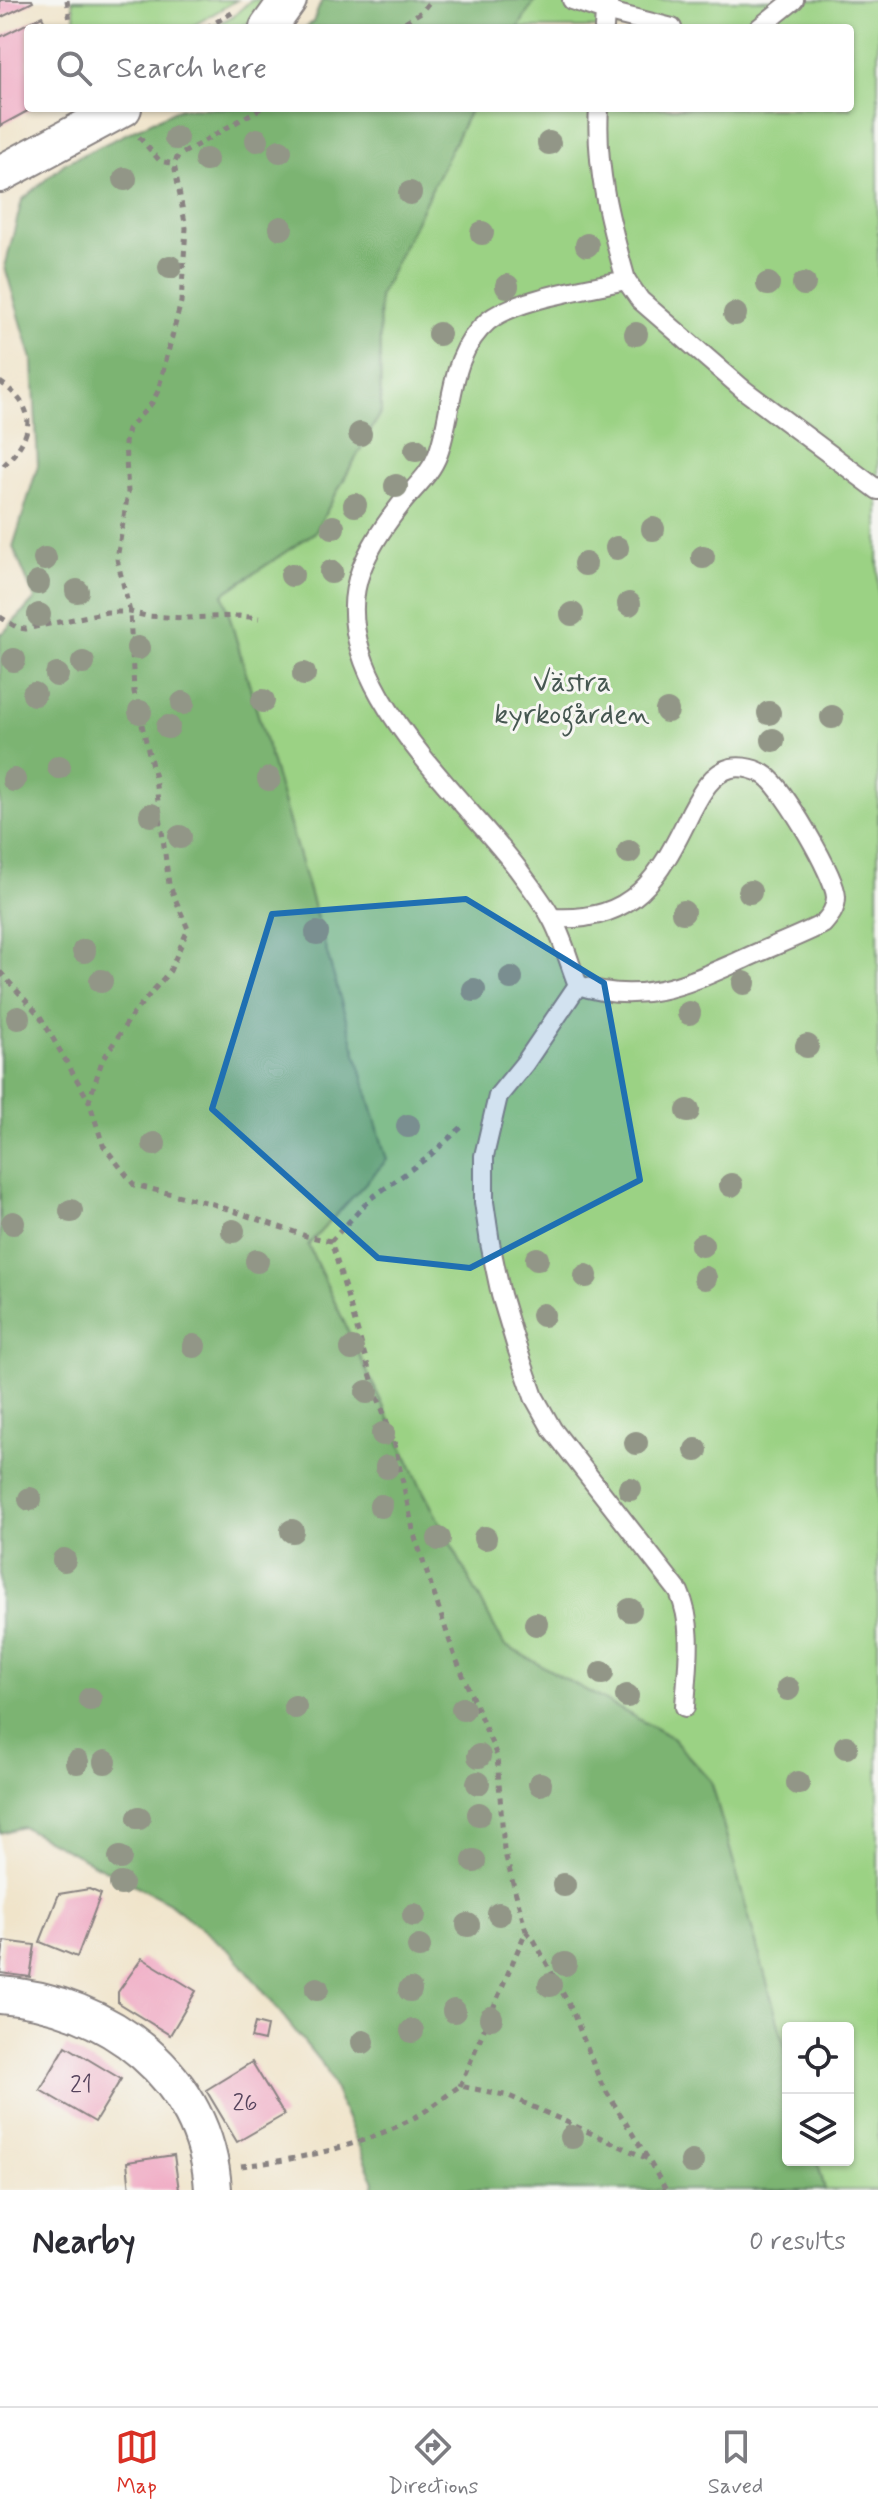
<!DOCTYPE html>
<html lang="en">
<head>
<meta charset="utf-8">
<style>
  :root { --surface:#fff; --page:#f7f7f7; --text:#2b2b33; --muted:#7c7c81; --line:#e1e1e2; --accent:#d93025 }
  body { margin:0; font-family:Mynerve,sans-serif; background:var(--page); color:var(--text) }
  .controls { position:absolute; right:24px; bottom:24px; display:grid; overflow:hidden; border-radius:8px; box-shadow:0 2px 6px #0004 }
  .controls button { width:72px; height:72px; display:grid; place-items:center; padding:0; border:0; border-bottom:2px solid var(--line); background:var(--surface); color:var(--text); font:40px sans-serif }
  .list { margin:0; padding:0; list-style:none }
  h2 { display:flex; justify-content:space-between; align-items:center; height:104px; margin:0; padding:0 32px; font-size:34px }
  h2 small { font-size:26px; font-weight:400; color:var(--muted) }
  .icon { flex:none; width:44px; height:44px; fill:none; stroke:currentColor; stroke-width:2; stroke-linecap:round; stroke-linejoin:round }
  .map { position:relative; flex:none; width:878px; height:2190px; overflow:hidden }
  .search { position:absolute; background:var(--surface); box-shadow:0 2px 6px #0004; left:24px; right:24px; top:24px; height:88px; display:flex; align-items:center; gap:20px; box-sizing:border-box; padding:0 28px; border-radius:8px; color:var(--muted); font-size:30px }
  .sheet { height:216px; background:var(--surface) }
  nav { display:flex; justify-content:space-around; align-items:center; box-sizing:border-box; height:112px; border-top:2px solid var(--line); background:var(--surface); font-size:22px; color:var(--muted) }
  nav a { display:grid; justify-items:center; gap:4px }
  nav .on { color:var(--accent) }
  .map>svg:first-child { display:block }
  .green { fill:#9bd284; stroke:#5e7a60; stroke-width:2 }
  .forest { fill:#7cb472; stroke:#4f6b56; stroke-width:2 }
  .building { fill:#f0a9c3 }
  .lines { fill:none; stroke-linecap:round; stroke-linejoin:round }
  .lane-casing { stroke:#898382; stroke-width:22 }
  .street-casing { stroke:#898382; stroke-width:40 }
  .path { stroke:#898382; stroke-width:5; stroke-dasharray:6 6; stroke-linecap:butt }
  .lane { stroke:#fff; stroke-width:18 }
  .street { stroke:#fff; stroke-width:36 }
  .tree { fill:#929687 }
  .marked { fill:#1f6fb2; fill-opacity:0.2; stroke:#1f6fb2; stroke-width:6; stroke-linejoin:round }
  .labels { text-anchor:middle; stroke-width:6; stroke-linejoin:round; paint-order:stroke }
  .number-label { font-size:24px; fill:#56445d }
  .park-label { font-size:28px; fill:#465751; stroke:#f6f6f2 }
</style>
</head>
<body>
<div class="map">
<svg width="878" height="2190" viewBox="0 0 878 2190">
  <rect width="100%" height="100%" fill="#f6f6f2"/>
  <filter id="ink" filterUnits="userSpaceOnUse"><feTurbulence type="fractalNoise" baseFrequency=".0125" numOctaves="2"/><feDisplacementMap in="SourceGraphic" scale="16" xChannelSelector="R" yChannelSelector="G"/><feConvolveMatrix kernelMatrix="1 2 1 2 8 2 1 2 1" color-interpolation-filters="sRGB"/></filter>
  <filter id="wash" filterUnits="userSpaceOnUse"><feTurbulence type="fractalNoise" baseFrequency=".006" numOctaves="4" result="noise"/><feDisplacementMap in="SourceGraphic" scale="32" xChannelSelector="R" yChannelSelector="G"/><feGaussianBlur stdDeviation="1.8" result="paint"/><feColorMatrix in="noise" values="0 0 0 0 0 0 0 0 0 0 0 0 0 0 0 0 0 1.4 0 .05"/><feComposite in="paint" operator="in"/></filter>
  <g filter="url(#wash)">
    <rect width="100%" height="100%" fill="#f0e4ca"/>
    <g class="green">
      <polygon points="72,0 237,0 189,28 77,28"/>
      <path d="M 251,0 L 272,0 C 249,28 245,28 210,28 L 235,15 Z"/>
      <polygon points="535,0 878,0 878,2190 825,2190 817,2160 848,2160 848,2028 788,2028 788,2058 711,1781 671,1737 504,1646 420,1485 308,1245 386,1159 223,594 315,532 381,412 379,297 471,108 850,108 850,28 518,28"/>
    </g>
    <g class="forest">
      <polygon points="322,0 535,0 518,28 305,28 313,22"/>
      <polygon points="180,108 471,108 379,297 381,412 315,532 223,594 387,1160 308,1245 420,1485 504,1645 671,1737 711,1781 788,2058 788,2160 817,2160 825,2190 372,2190 374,2182 326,2069 233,1954 168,1902 23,1827 0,1833 0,633 3,633 35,599 13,547 38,465 33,363 5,267 22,200 65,163"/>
    </g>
    <g id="blocks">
      <g class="building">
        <polygon points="0,0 32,0 33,2 0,18"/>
        <polygon points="42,16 48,28 28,28 28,108 33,108 0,126 0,37"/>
        <polygon points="89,1889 101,1894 77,1957 40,1942 59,1894"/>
        <polygon points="4,1941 35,1945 30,1977 0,1973"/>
        <polygon points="142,1958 196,1991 170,2035 118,2003 118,1992"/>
        <polygon points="255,2023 267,2026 264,2041 251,2038"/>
        <polygon points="66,2046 121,2079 95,2122 40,2090"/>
        <polygon points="252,2062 284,2115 237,2142 206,2090"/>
        <polygon points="174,2155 179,2190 130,2190 127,2162"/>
      </g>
    </g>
  </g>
  <g filter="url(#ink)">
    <use href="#blocks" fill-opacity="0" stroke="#898382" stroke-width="2"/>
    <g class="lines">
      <g class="lane-casing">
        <g id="lane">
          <polyline points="572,0 605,11 604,28"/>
          <polyline points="609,0 605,11 672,28"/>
          <polyline points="759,28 794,0"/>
          <path d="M 599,108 C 595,167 610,223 626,280 C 590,288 515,299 488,321 C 475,332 467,345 461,360 C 449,391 449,424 438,454 C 430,476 411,490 398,508 C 384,526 369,549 361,570 C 320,678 464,795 520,872 C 531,887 543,902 551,917 C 563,938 569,963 578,985 L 525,1063 L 498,1096 L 484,1156 L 484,1202 L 490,1243 L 501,1295 L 517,1348 L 534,1397 L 552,1429 L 679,1592 C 695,1628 687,1668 685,1707"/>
          <polyline points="626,280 640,300 744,390 878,490"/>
          <path d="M 552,918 C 634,923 659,878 691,812 C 700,795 711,773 731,768 C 743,766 757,769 766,776 C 784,789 835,876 836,897 C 836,909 830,916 823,924 C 797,937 770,947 744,959 C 687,984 642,1006 578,985"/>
        </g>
      </g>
      <g class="street-casing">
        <g id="street">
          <polyline points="268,28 288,0"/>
          <polyline points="0,174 123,108"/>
          <path d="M 0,1995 C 107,2002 207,2077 213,2190"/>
        </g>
      </g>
      <g class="path">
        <polyline points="67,0 71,28"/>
        <polyline points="206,28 237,10"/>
        <polyline points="395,28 421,12 431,0"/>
        <polyline points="261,108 178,156 174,164 186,228 181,302 158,391 152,403 128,429 125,443 128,492 117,559 130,612 134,692 155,778 169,884 188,929 170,971 132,1015 102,1061 89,1101 103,1145 134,1185 210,1203 306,1236 331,1241"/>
        <polyline points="139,137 160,161 174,164"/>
        <path d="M 0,382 C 41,410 33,438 0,469"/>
        <polyline points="0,617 18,628 26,629 107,612 130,612 146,616 186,618 239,616 259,618"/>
        <polyline points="0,972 40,1016 89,1101"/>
        <polyline points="526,1931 534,1940 572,2010 601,2083 648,2159"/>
        <polyline points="460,2086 526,1931 504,1850 497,1756 454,1654 414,1534 394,1441 375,1390 331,1241 370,1199 427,1158 464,1125"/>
        <path d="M 241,2166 C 303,2159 364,2146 419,2115 C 433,2107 446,2095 460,2086 L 509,2096 L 648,2159 L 666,2190"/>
      </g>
      <use href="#lane" class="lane"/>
      <use href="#street" class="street"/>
    </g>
    <g class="tree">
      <circle cx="176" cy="138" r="12"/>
      <circle cx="257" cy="140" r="12"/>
      <circle cx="549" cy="143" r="12"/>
      <circle cx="280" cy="151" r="12"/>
      <circle cx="206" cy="160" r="12"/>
      <circle cx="125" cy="179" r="12"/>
      <circle cx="410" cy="193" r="12"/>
      <circle cx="281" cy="228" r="12"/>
      <circle cx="482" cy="233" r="12"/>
      <circle cx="587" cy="245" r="12"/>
      <circle cx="170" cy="267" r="12"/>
      <circle cx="768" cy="284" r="12"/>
      <circle cx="804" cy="284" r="12"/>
      <circle cx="507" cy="286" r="12"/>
      <circle cx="735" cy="314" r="12"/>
      <circle cx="439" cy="334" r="12"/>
      <circle cx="636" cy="334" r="12"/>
      <circle cx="360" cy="434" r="12"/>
      <circle cx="416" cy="450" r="12"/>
      <circle cx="396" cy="486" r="12"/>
      <circle cx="355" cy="505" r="12"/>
      <circle cx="333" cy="527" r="12"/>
      <circle cx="653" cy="529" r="12"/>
      <circle cx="617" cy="548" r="12"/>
      <circle cx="703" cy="557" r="12"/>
      <circle cx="45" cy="559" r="12"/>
      <circle cx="585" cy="564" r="12"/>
      <circle cx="331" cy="572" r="12"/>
      <circle cx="292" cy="575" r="12"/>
      <circle cx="38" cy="583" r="12"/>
      <circle cx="77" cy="591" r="12"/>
      <circle cx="629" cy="604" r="12"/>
      <circle cx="572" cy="614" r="12"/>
      <circle cx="39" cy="615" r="12"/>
      <circle cx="138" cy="648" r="12"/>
      <circle cx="14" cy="660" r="12"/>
      <circle cx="83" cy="663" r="12"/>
      <circle cx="304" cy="674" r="12"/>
      <circle cx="57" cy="675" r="12"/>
      <circle cx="34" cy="694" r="12"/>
      <circle cx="263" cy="701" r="12"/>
      <circle cx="183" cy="703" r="12"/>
      <circle cx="667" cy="711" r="12"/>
      <circle cx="140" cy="712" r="12"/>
      <circle cx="769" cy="713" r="12"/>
      <circle cx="832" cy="717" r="12"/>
      <circle cx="168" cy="727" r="12"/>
      <circle cx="773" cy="740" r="12"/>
      <circle cx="59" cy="767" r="12"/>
      <circle cx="269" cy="779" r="12"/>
      <circle cx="14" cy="780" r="12"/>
      <circle cx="151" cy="815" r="12"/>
      <circle cx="180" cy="837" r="12"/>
      <circle cx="629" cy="852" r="12"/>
      <circle cx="750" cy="892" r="12"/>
      <circle cx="683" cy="912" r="12"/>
      <circle cx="317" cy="933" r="12"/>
      <circle cx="84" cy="951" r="12"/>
      <circle cx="511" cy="978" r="12"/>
      <circle cx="101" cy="981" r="12"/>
      <circle cx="744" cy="983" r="12"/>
      <circle cx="474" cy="990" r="12"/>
      <circle cx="689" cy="1013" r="12"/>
      <circle cx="18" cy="1018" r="12"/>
      <circle cx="807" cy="1046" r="12"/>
      <circle cx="688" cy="1111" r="12"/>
      <circle cx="408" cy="1126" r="12"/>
      <circle cx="154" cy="1144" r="12"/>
      <circle cx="731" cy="1185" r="12"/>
      <circle cx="71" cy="1211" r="12"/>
      <circle cx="13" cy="1223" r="12"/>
      <circle cx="233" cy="1231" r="12"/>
      <circle cx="702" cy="1245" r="12"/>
      <circle cx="537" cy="1259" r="12"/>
      <circle cx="257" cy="1261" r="12"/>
      <circle cx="586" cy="1276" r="12"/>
      <circle cx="705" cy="1278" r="12"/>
      <circle cx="543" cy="1315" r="12"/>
      <circle cx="194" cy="1346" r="12"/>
      <circle cx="352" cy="1349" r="12"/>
      <circle cx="367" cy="1392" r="12"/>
      <circle cx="383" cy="1434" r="12"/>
      <circle cx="636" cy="1443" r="12"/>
      <circle cx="696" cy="1450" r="12"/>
      <circle cx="387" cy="1467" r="12"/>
      <circle cx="630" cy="1489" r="12"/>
      <circle cx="30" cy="1499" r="12"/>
      <circle cx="381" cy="1506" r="12"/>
      <circle cx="292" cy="1531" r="12"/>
      <circle cx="485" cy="1538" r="12"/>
      <circle cx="439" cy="1539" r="12"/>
      <circle cx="64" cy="1560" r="12"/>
      <circle cx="630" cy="1610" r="12"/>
      <circle cx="536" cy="1624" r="12"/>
      <circle cx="602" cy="1673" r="12"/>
      <circle cx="788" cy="1689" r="12"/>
      <circle cx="627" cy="1696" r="12"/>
      <circle cx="90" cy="1699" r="12"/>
      <circle cx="295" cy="1707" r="12"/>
      <circle cx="463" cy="1709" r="12"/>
      <circle cx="846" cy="1747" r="12"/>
      <circle cx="479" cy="1756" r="12"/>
      <circle cx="77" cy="1762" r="12"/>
      <circle cx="105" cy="1762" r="12"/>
      <circle cx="478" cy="1783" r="12"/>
      <circle cx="798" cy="1783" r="12"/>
      <circle cx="540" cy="1784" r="12"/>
      <circle cx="479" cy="1814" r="12"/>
      <circle cx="139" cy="1818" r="12"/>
      <circle cx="120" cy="1858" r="12"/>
      <circle cx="474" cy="1861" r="12"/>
      <circle cx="121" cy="1884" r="12"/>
      <circle cx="564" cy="1885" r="12"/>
      <circle cx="499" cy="1914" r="12"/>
      <circle cx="414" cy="1915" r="12"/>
      <circle cx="468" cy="1925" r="12"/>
      <circle cx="419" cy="1947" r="12"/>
      <circle cx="565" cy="1964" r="12"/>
      <circle cx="550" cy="1985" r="12"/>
      <circle cx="317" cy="1989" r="12"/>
      <circle cx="410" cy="1990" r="12"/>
      <circle cx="454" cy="2011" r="12"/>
      <circle cx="491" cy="2018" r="12"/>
      <circle cx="412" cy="2031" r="12"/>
      <circle cx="363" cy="2042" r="12"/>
      <circle cx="572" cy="2137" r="12"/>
      <circle cx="692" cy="2162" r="12"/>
    </g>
  </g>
  <path class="marked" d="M 466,899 L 604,983 L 640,1180 L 470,1268 L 378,1258 L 212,1109 L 272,914 Z"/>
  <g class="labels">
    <g class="number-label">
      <text x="81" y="2092">21</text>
      <text x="245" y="2110">26</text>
    </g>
    <g class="park-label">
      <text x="572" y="691">Västra<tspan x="572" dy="32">kyrkogården</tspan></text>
    </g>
  </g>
</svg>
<div class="controls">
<button><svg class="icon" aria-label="locate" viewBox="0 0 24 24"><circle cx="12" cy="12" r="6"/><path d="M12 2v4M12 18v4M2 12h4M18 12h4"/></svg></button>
<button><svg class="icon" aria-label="layers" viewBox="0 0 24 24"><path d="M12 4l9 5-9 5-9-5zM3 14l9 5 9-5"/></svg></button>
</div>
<div class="search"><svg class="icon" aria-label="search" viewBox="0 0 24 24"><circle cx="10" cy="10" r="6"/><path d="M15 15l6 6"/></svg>Search here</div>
</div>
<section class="sheet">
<h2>Nearby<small>0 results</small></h2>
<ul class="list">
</ul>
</section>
<nav>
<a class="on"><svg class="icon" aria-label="map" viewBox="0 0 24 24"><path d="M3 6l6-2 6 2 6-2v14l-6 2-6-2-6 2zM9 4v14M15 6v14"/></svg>Map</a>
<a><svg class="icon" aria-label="directions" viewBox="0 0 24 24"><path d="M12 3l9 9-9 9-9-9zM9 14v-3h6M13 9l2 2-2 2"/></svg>Directions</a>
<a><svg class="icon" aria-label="saved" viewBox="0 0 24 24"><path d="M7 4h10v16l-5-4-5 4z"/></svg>Saved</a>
</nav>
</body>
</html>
